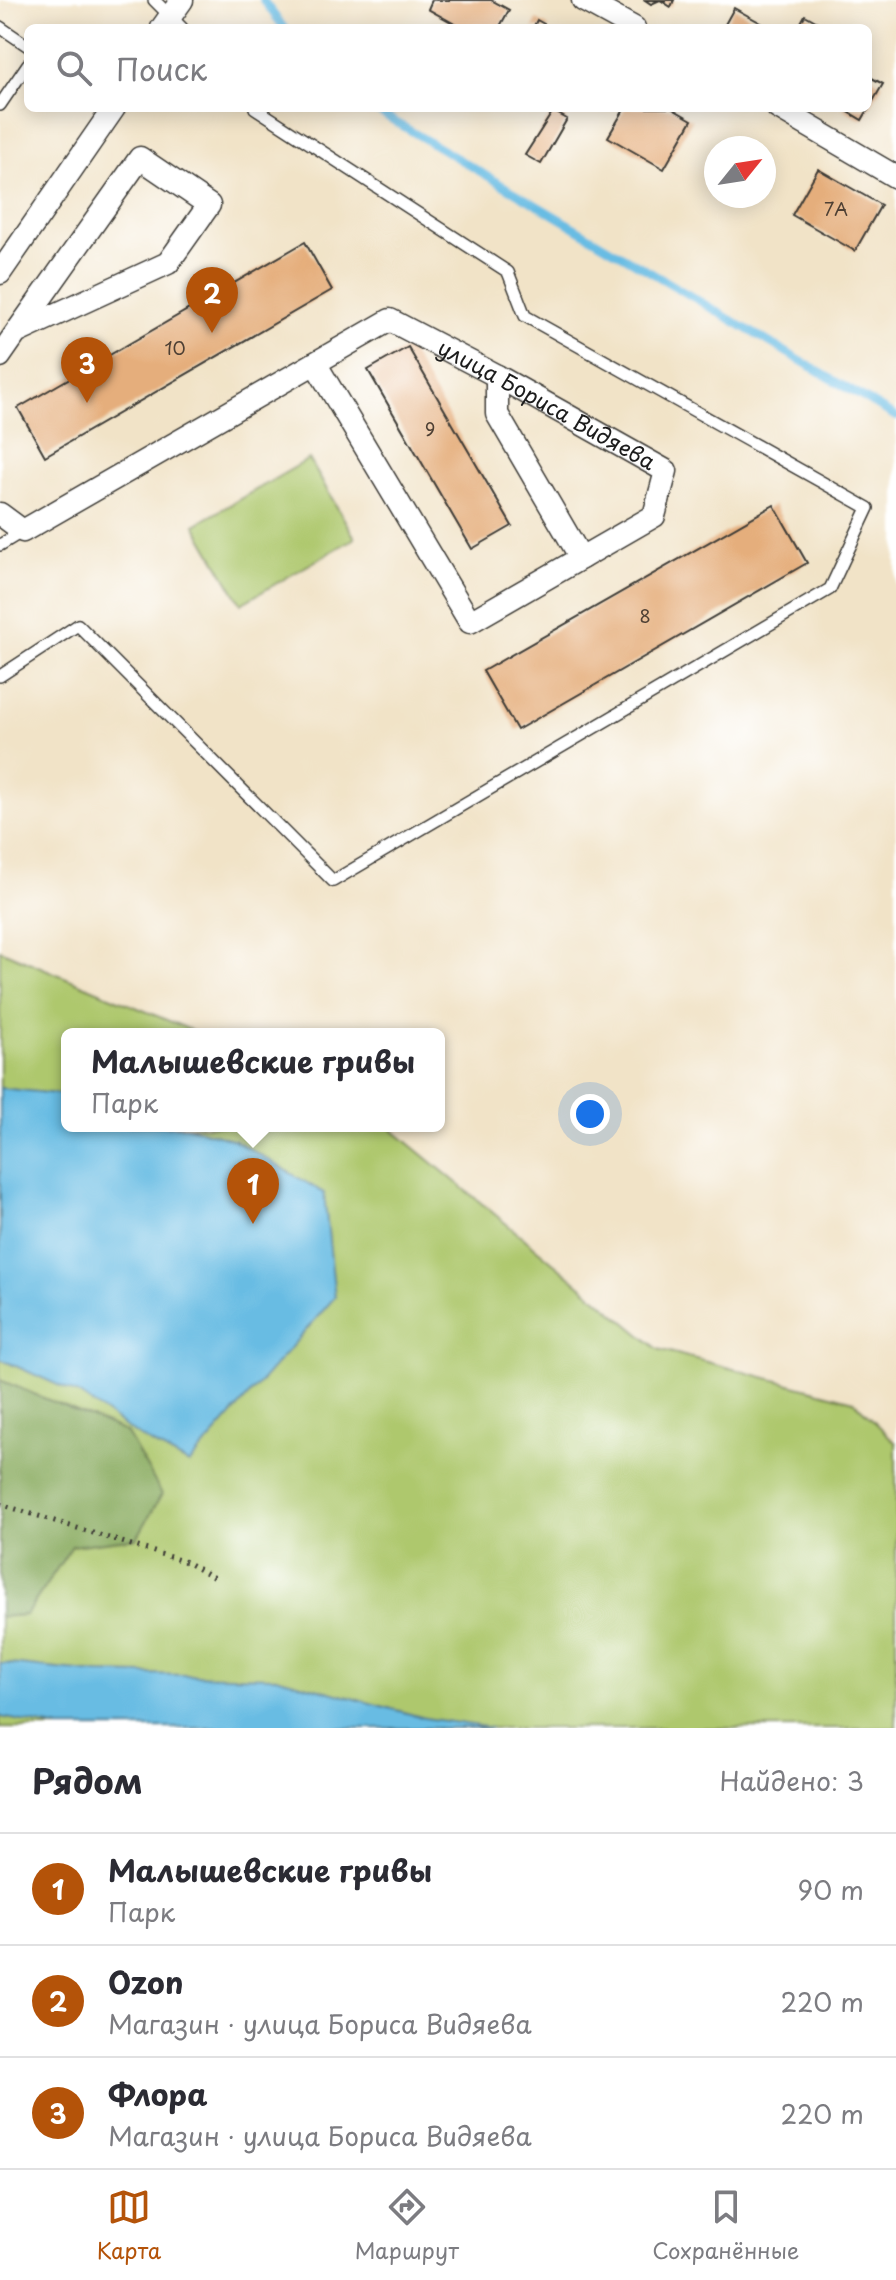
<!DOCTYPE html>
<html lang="ru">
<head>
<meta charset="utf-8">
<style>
  :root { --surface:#fff; --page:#f7f7f7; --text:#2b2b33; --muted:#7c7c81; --line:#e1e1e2; --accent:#b45309 }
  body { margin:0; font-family:"Playpen Sans",sans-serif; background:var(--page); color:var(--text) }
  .compass { position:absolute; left:704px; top:136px; width:72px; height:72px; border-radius:50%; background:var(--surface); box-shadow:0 4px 20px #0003; rotate:60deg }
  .you { position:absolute; left:590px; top:1114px; width:28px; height:28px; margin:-20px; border:6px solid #fff; border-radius:50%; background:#1a73e8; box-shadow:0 0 0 12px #1a73e833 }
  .badge { display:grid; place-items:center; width:52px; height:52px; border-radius:50%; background:var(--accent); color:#fff; font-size:26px; font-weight:700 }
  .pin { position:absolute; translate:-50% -66px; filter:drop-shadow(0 2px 4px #0008) }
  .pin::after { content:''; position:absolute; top:42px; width:28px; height:24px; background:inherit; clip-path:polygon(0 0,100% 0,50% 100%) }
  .popup { position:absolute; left:61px; top:1028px; width:384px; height:104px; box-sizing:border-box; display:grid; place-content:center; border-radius:12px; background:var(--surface); filter:drop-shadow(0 2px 6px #0005); font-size:26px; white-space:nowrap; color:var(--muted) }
  .popup b { font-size:30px; color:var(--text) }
  .popup::after { content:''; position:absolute; left:50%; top:100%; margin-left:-16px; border:16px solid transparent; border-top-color:var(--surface) }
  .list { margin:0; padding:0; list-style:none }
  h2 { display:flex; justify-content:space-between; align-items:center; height:104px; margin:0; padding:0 32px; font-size:34px }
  h2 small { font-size:26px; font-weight:400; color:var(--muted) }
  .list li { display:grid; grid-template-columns:52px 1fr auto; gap:24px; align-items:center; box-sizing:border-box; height:112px; padding:0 32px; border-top:2px solid var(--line) }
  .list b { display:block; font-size:30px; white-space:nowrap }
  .list p { margin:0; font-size:26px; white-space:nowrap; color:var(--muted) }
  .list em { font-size:26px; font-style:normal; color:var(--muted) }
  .icon { flex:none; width:44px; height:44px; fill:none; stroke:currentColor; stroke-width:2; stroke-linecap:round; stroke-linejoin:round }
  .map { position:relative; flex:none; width:896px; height:1728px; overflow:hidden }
  .search { position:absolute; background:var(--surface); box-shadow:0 4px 20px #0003; left:24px; right:24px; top:24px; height:88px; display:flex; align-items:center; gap:20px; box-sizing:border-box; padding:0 28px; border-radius:12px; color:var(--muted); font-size:30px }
  .sheet { height:440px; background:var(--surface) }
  nav { display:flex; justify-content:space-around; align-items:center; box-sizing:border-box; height:112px; border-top:2px solid var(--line); background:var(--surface); font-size:22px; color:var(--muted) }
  nav a { display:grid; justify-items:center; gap:4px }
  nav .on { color:var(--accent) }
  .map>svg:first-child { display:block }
  .green { fill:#aec86d; stroke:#657244; stroke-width:2 }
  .forest { fill:#8aac60; stroke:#53643e; stroke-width:2 }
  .water { fill:#67bce3; stroke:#426c80; stroke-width:2 }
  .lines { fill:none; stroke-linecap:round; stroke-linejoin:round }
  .stream { stroke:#67bce3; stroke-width:8 }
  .building { fill:#e5ae7b }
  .lane-casing { stroke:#3c3a36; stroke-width:14 }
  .street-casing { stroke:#3c3a36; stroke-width:25 }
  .path { stroke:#3c3a36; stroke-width:5; stroke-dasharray:2 6; stroke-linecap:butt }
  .lane { stroke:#fff; stroke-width:11 }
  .street { stroke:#fff; stroke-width:22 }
  .labels { text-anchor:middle; stroke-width:6; stroke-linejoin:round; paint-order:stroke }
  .number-label { font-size:18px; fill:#4e4034 }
  .street-label { font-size:22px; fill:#1c1c1c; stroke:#fff }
</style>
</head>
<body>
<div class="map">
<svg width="896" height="1728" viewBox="0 0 896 1728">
  <rect width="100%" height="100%" fill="#fff"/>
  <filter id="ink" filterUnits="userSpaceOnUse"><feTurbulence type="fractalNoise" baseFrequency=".0125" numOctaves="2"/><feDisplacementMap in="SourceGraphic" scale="16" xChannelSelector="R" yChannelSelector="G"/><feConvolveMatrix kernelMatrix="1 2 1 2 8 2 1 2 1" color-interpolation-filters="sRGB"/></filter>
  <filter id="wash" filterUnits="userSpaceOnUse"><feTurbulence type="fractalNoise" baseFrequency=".006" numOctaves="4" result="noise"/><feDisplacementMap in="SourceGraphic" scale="32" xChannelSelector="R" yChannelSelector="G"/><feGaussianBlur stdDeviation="1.8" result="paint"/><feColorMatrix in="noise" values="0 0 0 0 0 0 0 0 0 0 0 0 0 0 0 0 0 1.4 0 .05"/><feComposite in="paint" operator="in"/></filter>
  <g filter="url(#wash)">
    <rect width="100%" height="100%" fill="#f1e3c7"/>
    <g class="green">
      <polygon points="309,459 355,538 241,604 195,525"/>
      <polygon points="0,950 200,1034 67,1034 67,1126 388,1126 658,1349 854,1401 896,1443 896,1728 0,1728"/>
    </g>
    <polygon class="forest" points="0,1380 126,1432 162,1494 137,1538 72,1546 26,1615 0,1617"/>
    <g class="water">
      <polygon points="0,1088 67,1095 67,1126 186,1126 233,1139 324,1193 335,1297 189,1464 140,1437 78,1394 0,1359"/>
      <polygon points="0,1663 98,1673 276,1677 425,1718 492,1728 60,1728 0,1717"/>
    </g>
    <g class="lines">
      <g class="stream">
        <polyline points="263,0 284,28"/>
        <polyline points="372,108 896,417"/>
      </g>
    </g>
    <g id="blocks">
      <g class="building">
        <polygon points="432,0 491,0 509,10 499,28 462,28 428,9"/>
        <polygon points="645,0 674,0 671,7 660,0 651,4"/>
        <polygon points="734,8 770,28 723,28"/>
        <polygon points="805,15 828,28 798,28"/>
        <polygon points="537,20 551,28 533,28"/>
        <polygon points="868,76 883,84 862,120 842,108 868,108"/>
        <polygon points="625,108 671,108 692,120 664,169 608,137"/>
        <polygon points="553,111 567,119 541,164 525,155"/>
        <polygon points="818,169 881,205 855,251 792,215"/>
        <polygon points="305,242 332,290 45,456 18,408"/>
        <polygon points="408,347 512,526 472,549 368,370"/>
        <polygon points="774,505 807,563 517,730 483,671"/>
      </g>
    </g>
  </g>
  <g filter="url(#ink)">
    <use href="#blocks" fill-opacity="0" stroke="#3c3a36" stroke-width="2"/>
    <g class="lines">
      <g class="lane-casing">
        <g id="lane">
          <polyline points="154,0 182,28"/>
          <polyline points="0,27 28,46"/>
          <polyline points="0,105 28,64"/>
          <polyline points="0,545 23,531"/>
          <polyline points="0,676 78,625 333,881 830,589 868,508 525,316 508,272 255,108"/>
        </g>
      </g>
      <g class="street-casing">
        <g id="street">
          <polyline points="583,0 634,28"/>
          <polyline points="162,28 182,0"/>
          <polyline points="778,108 896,177"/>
          <polyline points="0,273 114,108"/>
          <polyline points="0,356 16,333 140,158 209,205 168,263 16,333"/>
          <polyline points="497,376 497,414 581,558"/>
          <path id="s1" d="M 0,514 L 23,531 L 390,320 L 497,376 L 666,471 L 654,516 L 470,622 L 315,363"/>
        </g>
      </g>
      <polyline class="path" points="0,1504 186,1562 216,1579"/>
      <use href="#lane" class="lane"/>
      <use href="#street" class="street"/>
    </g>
  </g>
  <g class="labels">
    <g class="number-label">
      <text x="836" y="216">7А</text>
      <text x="175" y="355">10</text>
      <text x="430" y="436">9</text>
      <text x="645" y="623">8</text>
    </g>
    <g class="street-label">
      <text dy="8" stroke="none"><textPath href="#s1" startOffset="630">улица Бориса Видяева</textPath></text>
    </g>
  </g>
</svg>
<svg class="compass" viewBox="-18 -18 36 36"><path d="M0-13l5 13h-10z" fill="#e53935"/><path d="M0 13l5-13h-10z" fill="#7c7c81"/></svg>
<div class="you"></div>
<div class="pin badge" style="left:253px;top:1224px">1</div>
<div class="popup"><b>Малышевские гривы</b>Парк</div>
<div class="pin badge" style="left:212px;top:333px">2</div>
<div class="pin badge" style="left:87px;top:403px">3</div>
<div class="search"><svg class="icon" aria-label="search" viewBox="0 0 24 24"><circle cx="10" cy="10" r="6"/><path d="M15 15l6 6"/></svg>Поиск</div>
</div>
<section class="sheet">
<h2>Рядом<small>Найдено: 3</small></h2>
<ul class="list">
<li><span class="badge">1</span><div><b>Малышевские гривы</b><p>Парк</p></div><em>90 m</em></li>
<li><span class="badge">2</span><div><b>Ozon</b><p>Магазин · улица Бориса Видяева</p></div><em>220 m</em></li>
<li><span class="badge">3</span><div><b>Флора</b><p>Магазин · улица Бориса Видяева</p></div><em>220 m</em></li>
</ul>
</section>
<nav>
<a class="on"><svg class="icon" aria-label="map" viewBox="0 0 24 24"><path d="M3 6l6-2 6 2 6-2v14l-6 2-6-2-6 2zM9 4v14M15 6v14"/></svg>Карта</a>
<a><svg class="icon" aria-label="directions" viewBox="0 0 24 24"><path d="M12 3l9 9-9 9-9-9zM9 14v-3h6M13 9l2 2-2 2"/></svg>Маршрут</a>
<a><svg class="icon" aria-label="saved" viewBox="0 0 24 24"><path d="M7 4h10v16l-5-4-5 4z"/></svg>Сохранённые</a>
</nav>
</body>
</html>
